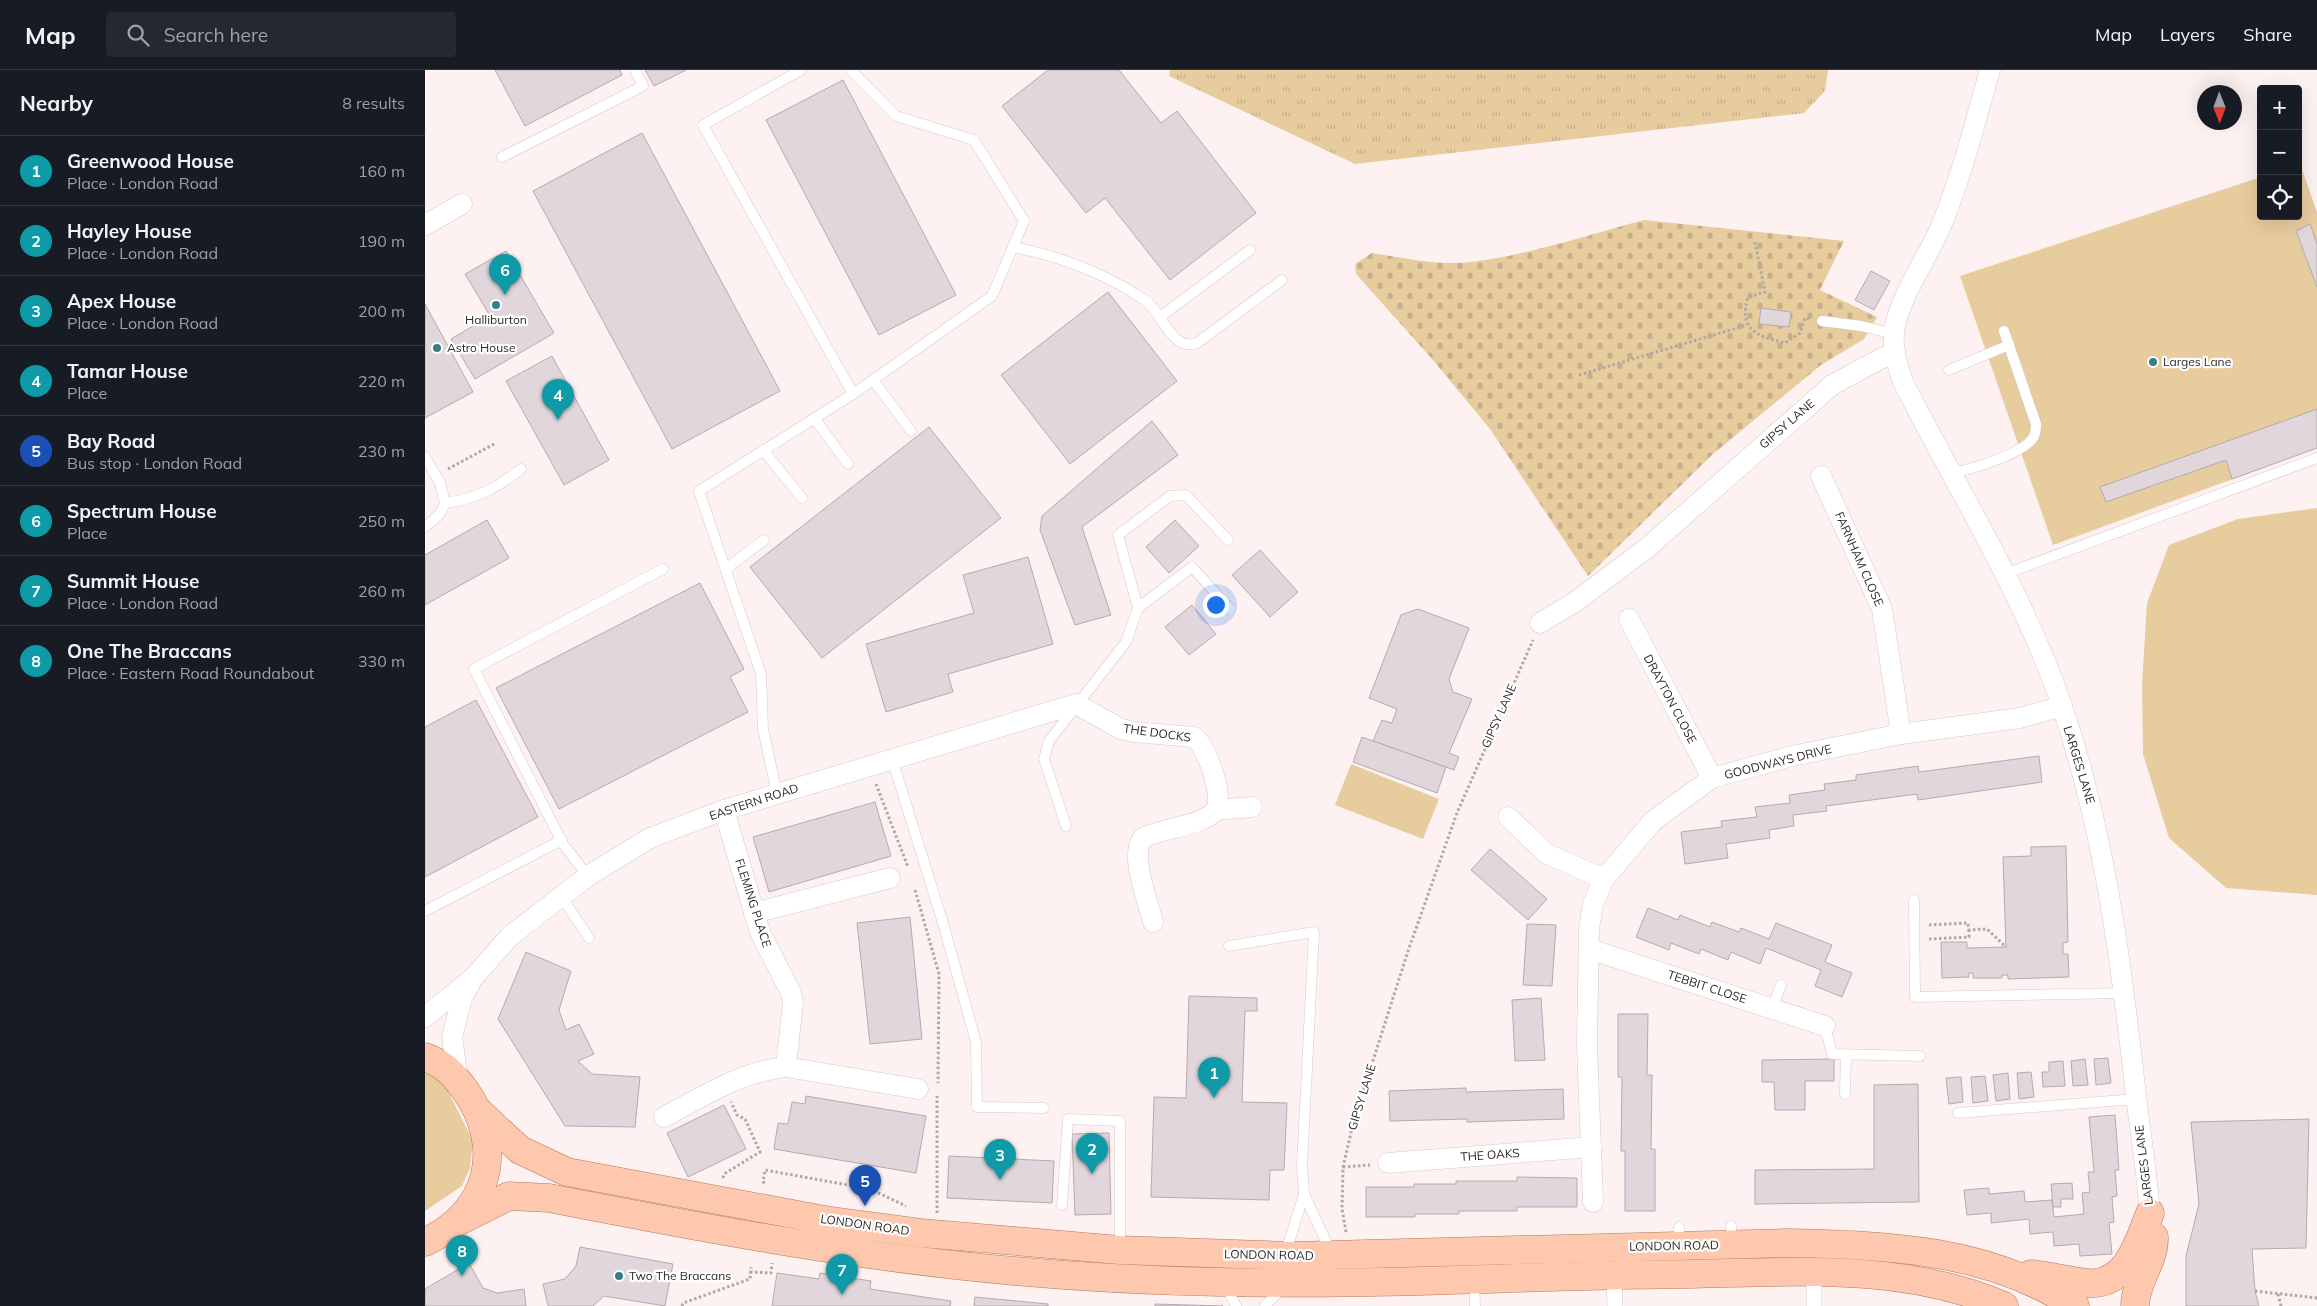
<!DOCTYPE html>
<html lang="en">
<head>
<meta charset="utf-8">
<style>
  :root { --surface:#171b24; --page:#242831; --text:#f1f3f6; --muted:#9ea1a6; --line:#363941; --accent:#ea580c }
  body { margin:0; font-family:Mulish,sans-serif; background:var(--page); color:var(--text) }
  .controls { position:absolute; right:15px; top:15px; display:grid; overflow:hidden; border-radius:5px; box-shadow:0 5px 20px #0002 }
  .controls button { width:45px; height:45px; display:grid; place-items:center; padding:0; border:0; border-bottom:1px solid var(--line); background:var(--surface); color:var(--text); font:25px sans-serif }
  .compass { position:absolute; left:1772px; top:15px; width:45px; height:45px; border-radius:50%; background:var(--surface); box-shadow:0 5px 20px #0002; rotate:179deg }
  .you { position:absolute; left:790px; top:534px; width:18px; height:18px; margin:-12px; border:4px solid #fff; border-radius:50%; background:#1a73e8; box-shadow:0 0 0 8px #1a73e833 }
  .badge { display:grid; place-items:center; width:32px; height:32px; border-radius:50%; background:var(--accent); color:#fff; font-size:16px; font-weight:700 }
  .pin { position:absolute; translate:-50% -41px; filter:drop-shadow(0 1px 2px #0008) }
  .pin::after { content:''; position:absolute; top:26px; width:18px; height:15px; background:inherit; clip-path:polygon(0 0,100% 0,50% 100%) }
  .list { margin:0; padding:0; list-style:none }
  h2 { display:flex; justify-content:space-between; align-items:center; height:65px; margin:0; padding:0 20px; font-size:21px }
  h2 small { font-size:16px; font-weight:400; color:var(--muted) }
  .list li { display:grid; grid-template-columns:32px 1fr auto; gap:15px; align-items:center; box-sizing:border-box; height:70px; padding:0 20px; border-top:1px solid var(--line) }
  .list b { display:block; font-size:19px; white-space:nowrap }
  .list p { margin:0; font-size:16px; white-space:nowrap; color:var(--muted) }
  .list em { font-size:16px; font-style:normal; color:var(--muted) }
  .icon { flex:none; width:28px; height:28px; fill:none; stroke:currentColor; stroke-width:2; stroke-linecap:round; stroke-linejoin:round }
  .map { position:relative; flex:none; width:1892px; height:1236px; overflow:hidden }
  header { display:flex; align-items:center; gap:30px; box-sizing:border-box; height:70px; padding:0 25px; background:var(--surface); border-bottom:1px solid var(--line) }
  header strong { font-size:24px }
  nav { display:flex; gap:28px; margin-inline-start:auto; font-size:18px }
  .search { width:350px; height:45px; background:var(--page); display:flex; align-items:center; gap:12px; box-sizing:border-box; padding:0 18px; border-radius:5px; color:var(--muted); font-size:19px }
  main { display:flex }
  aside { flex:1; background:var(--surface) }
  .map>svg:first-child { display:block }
  .grass { fill:#e7cc9e }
  .cemetery { fill:url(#cemetery-stones) }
  .park { fill:url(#park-tufts) }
  .building { fill:#e0d6dc; stroke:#b4aab0 }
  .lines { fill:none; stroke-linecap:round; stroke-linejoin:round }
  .service-casing { stroke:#d6c9ca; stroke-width:11 }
  .pedestrian-casing { stroke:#d6c9ca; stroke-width:16 }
  .minor-casing { stroke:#d6c9ca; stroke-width:21 }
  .primary-casing { stroke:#b3795c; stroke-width:29 }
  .path { stroke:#b1a7a7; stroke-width:3; stroke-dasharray:2.5 2.5; stroke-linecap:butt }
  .service { stroke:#fff; stroke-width:10 }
  .pedestrian { stroke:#fff; stroke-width:15 }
  .minor { stroke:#fff; stroke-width:20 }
  .primary { stroke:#fdc8ae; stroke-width:28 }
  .poi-dot { fill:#367e86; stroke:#fff; stroke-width:2 }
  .labels { text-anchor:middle; stroke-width:4.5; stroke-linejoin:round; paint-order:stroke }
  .poi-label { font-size:12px; fill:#2d2828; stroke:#fff; text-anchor:start }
  .street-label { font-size:12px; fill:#2d2828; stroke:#fff }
</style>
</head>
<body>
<header>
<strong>Map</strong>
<div class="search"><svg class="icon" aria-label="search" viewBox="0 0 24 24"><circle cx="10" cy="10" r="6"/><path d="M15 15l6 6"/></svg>Search here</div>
<nav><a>Map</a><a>Layers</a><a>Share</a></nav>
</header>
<main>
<aside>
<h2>Nearby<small>8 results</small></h2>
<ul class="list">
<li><span class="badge" style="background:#0f9aa8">1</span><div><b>Greenwood House</b><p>Place · London Road</p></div><em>160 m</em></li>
<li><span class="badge" style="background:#0f9aa8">2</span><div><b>Hayley House</b><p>Place · London Road</p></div><em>190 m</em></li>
<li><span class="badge" style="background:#0f9aa8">3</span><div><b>Apex House</b><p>Place · London Road</p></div><em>200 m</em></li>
<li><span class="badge" style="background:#0f9aa8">4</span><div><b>Tamar House</b><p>Place</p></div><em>220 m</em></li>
<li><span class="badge" style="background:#1a4fb4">5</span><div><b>Bay Road</b><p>Bus stop · London Road</p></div><em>230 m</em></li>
<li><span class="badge" style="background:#0f9aa8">6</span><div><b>Spectrum House</b><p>Place</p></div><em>250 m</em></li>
<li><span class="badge" style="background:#0f9aa8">7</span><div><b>Summit House</b><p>Place · London Road</p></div><em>260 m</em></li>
<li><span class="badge" style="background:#0f9aa8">8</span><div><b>One The Braccans</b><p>Place · Eastern Road Roundabout</p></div><em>330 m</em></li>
</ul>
</aside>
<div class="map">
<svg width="1892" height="1236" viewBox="0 0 1892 1236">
  <defs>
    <pattern id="cemetery-stones" width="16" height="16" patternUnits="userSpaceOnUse" patternTransform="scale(1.25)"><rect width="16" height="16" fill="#e7cc9e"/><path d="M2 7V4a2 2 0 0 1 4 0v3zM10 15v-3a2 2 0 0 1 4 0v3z" fill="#c6af88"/></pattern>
    <pattern id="park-tufts" width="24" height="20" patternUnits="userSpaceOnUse" patternTransform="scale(1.25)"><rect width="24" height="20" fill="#e7cc9e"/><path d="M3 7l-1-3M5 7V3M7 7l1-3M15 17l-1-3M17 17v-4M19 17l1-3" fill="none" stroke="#c6af88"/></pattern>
  </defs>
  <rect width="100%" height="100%" fill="#fef1f2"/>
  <g class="grass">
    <polygon points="1875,94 1892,142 1892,378 1628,475 1535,206 1836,107 1836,146 1873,146 1873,95"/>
    <polygon points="1892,438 1892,825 1801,818 1744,768 1718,684 1717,615 1722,533 1744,475 1813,449"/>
    <polygon points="926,694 1014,729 998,769 910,735"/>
    <polygon points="0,1002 8,1005 21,1017 48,1071 45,1098 37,1116 0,1141"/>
  </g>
  <path class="cemetery" d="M 1219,150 L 1419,171 L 1395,220 L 1452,247 L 1439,269 L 1396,295 L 1288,384 L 1163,506 L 1065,359 L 1008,290 L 931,204 L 930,194 L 947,183 C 979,188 1013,196 1046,192 C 1104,185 1162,165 1219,150 Z"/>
  <polygon class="park" points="745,0 1403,0 1400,21 1379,43 930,94 744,6"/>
  <g class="building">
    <polygon points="70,0 195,0 197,5 100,56"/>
    <polygon points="220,0 261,0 229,16"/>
    <polygon points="623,0 694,0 736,53 752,41 831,143 745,210 680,128 661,143 577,36"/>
    <polygon points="418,10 531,225 454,265 341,50"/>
    <polygon points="217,63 355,321 247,379 108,121"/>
    <polygon points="1885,154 1892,174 1892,217 1871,161"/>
    <polygon points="81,181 129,263 50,309 26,269 65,246 40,204"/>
    <polygon points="1446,201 1465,211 1449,240 1430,230"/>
    <polygon points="683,222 752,311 645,394 576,305"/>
    <polygon points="0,234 48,322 0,348"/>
    <polygon points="1336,238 1366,242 1364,257 1334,254"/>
    <polygon points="127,286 184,390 139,415 81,311"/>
    <polygon points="1892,339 1892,378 1807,409 1801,390 1681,432 1675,417"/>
    <polygon points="727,351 753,385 657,457 686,545 650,555 615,460 617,446"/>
    <polygon points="504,357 576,448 397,588 325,497"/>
    <polygon points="62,450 84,488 0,535 0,485"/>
    <polygon points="750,450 774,476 744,503 721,477"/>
    <polygon points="835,480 873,522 845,547 807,505"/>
    <polygon points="603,487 628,574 523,604 528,622 461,642 441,574 549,543 538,505"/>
    <polygon points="275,513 319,599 305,607 323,642 134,739 71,618"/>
    <polygon points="767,535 791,564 764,585 740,557"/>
    <polygon points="993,539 1044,558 1024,609 1028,622 1047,629 1024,683 1034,687 1029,700 948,671 957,650 967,653 972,639 944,628 976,545"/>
    <polygon points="51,630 113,747 0,807 0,657"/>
    <polygon points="937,667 1021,697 1012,723 928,692"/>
    <polygon points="1614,686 1617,712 1493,730 1492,724 1401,736 1402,741 1368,745 1369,756 1344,760 1345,768 1301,774 1303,788 1260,794 1256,762 1297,757 1296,751 1332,747 1330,737 1365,733 1364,725 1400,720 1399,714 1431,710 1431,705 1493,696 1494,702"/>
    <polygon points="450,732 466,786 344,822 328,767"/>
    <polygon points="1641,776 1643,872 1638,873 1638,884 1643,884 1644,907 1583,909 1583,905 1577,905 1577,908 1548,908 1548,903 1544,903 1544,907 1517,908 1516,872 1542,872 1542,878 1581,877 1578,787 1606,786 1606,777"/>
    <polygon points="1065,779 1122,829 1103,850 1046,800"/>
    <polygon points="1223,838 1253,850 1255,845 1285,857 1287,852 1314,862 1316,858 1344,869 1351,853 1407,875 1400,892 1427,903 1417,927 1390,916 1396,900 1341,878 1335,894 1306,882 1303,890 1276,879 1274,884 1246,873 1244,880 1211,867"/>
    <polygon points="485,847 497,969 445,974 432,853"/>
    <polygon points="1102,854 1131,855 1127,916 1098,915"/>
    <polygon points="101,882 146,901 134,940 141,960 154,954 169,984 153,991 167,1004 215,1007 210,1057 140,1056 73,949"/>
    <polygon points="764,926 832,928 832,941 820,941 817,1032 862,1033 859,1100 845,1100 844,1130 726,1127 729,1027 761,1028"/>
    <polygon points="1116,928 1120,990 1090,991 1087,930"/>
    <polygon points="1193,944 1223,944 1222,1005 1227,1005 1226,1079 1230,1079 1230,1141 1200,1141 1200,1081 1196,1081 1197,1007 1193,1007"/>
    <polygon points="1683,988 1686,1013 1671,1015 1669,989"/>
    <polygon points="1409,989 1409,1011 1380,1011 1380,1040 1350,1040 1349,1012 1337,1012 1337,990"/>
    <polygon points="1660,989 1663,1015 1648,1016 1646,991"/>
    <polygon points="1638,991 1640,1016 1618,1017 1617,1002 1624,1002 1624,992"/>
    <polygon points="1606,1002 1609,1027 1594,1029 1592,1003"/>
    <polygon points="1583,1003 1585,1029 1571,1031 1568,1005"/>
    <polygon points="1560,1006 1563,1031 1548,1033 1546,1007"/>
    <polygon points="1536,1007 1538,1032 1524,1034 1521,1008"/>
    <polygon points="1493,1014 1494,1132 1330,1134 1330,1100 1449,1099 1449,1015"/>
    <polygon points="1041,1018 1041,1022 1138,1019 1139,1049 1042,1052 1042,1049 965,1051 964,1021"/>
    <polygon points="381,1026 501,1046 491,1103 349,1079 353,1053 363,1054 367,1032 380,1034"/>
    <polygon points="299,1035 321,1079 263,1107 242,1063"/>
    <polygon points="1690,1045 1694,1100 1690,1100 1692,1126 1687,1127 1689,1152 1684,1153 1687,1184 1655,1186 1654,1174 1629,1176 1628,1162 1605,1164 1604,1149 1566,1153 1566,1143 1542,1145 1539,1120 1564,1118 1564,1124 1599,1121 1600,1132 1627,1130 1629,1147 1659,1144 1657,1123 1665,1122 1663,1102 1669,1102 1664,1047"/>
    <polygon points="1884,1049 1881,1178 1827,1179 1830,1221 1834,1236 1761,1236 1761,1186 1774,1134 1766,1052"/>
    <polygon points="684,1063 686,1144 650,1145 647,1064"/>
    <polygon points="524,1086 629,1091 627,1133 522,1128"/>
    <polygon points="1092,1107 1152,1108 1152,1137 1092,1137 1092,1141 1034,1141 1034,1144 990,1144 990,1147 941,1147 941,1117 989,1117 989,1114 1031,1114 1031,1111 1092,1111"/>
    <polygon points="1647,1113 1648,1129 1636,1129 1636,1137 1628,1137 1626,1114"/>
    <polygon points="155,1177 248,1194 240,1236 179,1226 168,1236 123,1236 118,1214 140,1209 151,1196"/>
    <polygon points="44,1193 58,1218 72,1223 99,1219 101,1236 0,1236 0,1219"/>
    <polygon points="352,1203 394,1209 395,1203 446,1211 445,1219 526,1231 525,1236 347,1236"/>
    <polygon points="550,1227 623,1234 623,1236 549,1236"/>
    <polygon points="730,1234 798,1236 730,1236"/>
  </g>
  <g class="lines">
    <g class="service-casing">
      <g id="service">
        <polyline points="376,0 278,55 428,324"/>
        <polyline points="77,87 218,16 210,0"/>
        <path d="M 588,177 C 634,186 681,204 720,230 C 736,241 747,283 772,273 L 857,210"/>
        <polyline points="735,247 825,180"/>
        <polyline points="1397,251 1436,256 1470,264"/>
        <polyline points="1524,300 1584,275"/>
        <polyline points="448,310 486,361"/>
        <polyline points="389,348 423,394"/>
        <polyline points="338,380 377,428"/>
        <polyline points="0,387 15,413 20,433 15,444 0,457"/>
        <path d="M 1528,403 C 1546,399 1602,383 1609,366 C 1611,362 1611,358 1611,354 L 1579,261"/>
        <path d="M 20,433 C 51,429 72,418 96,399"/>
        <polyline points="301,499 339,470"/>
        <polyline points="1580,504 1892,388"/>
        <polyline points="713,538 693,465 745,426 761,425 803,470"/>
        <polyline points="467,689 518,853 551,972 552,1037 619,1038"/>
        <polyline points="352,724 338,659 336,604 274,421 428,324 567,226 599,151 549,70 471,46 426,0"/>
        <polyline points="641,756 619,689 624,671 701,572 713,538 767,497 805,539"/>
        <polyline points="163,806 138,774 49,599 238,499"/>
        <polyline points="136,826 164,868"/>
        <polyline points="1489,830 1490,927 1699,923"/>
        <polyline points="0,841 137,770"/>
        <polyline points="804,876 889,862 877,1096 879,1124 906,1182"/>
        <polyline points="1347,938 1356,915"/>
        <polyline points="1400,956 1407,984 1495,986"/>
        <polyline points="1420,1024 1421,985"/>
        <polyline points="1533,1043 1711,1029"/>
        <polyline points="637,1135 643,1049 695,1051 695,1179"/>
        <polyline points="1306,1156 1307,1174"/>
        <polyline points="1254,1157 1255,1175"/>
        <polyline points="858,1184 865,1169 879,1124"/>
        <polyline points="1049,1210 1050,1236"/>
        <polyline points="800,1215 811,1236"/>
        <polyline points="840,1236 858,1217"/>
      </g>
    </g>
    <g class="pedestrian-casing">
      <g id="pedestrian">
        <polyline points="1189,1204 1190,1236"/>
        <polyline points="1389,1236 1389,1215"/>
      </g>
    </g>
    <g class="minor-casing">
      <g id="minor">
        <path d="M 1565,0 C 1550,52 1537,106 1516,156 C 1502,189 1478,221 1470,256 C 1466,275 1472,294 1478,312 C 1532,419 1598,522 1637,636 C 1677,754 1694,876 1708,999 C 1713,1047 1721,1095 1725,1143"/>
        <polyline points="0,155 37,134"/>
        <polyline points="1396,406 1457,539 1476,664"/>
        <polyline points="1204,549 1287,708"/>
        <polyline points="1115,553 1150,532 1222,478 1407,315 1457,288 1470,284"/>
        <polyline points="299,740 335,862 366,923 368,932 361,997"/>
        <polyline points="1083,747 1122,784 1179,809"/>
        <polyline points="329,843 465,808"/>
        <path d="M 728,852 C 723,831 704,785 718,768 C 740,757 776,757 791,740 L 827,737"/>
        <polyline points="1164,879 1400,956"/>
        <path d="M 0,947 L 48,908 L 85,866 L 163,806 L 225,768 L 299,740 L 651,634 L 696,659 L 709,662 L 769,667 C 782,677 799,726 791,740"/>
        <polyline points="33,1011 27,967 37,928 45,914"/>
        <path d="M 239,1047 C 277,1027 317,1001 361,997 L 493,1019"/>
        <polyline points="963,1093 1167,1077"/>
        <polyline points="1168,1132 1162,975 1164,859 1168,833 1179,809 1228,751 1287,708 1367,686 1476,664 1595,648 1637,636"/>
      </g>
    </g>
    <g class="primary-casing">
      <g id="primary">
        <path d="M 0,987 C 18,993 29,1005 40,1020 C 81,1078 64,1143 0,1172"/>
        <path d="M 53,1041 L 95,1080 L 142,1102 L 405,1151 L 496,1163 L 695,1180 L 866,1186 L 1363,1173 C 1462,1175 1565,1179 1650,1236"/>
        <path d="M 34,1151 L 84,1126 L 124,1128 C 232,1149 341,1170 450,1185 C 564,1201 680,1210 795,1212 C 952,1216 1110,1205 1267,1204 C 1372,1202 1480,1193 1579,1236"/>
        <path d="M 1606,1204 C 1625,1206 1644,1211 1663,1213 C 1702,1216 1714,1171 1725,1143"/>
        <path d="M 1710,1236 C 1710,1211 1730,1192 1729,1167"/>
      </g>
    </g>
    <g class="path">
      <path d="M 1330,172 L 1340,222 L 1323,227 C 1313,260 1332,266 1360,273 L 1375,263 L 1380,248 L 1384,249"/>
      <polyline points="1154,305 1322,255"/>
      <polyline points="23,399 71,373"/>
      <polyline points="451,714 483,797"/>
      <polyline points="490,820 514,904 513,1013"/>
      <polyline points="1504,855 1543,853 1544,860 1562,859 1581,877"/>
      <polyline points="1504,869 1544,867 1544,860"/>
      <polyline points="918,1097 945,1095"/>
      <polyline points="298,1108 299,1104 335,1082 320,1049 312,1045 306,1032"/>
      <polyline points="340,1113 338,1112 340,1100 445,1119 481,1136"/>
      <polyline points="512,1143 512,1026"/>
      <polyline points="921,1162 917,1139 918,1097 929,1050 983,881 1032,743 1108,570"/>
      <polyline points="325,1202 346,1203 347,1193"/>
      <polyline points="1830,1221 1892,1228"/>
      <polyline points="1853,1224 1856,1236"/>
      <polyline points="257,1236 258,1233 325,1209 326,1197"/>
    </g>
    <use href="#service" class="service"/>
    <use href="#pedestrian" class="pedestrian"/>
    <use href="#minor" class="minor"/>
    <use href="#primary" class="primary"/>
  </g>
  <g class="poi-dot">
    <circle cx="71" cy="235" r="5"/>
    <circle cx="12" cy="278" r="5"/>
    <circle cx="1728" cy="292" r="5"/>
    <circle cx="194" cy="1206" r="5"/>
  </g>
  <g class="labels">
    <g class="poi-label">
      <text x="71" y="254" text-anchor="middle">Halliburton</text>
      <text x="22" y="282">Astro House</text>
      <text x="1738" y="296">Larges Lane</text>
      <text x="204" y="1210">Two The Braccans</text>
    </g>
    <g class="street-label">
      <text transform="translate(1362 354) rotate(-41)" y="4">GIPSY LANE</text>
      <text transform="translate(1434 489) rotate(66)" y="4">FARNHAM CLOSE</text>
      <text transform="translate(1245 629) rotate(62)" y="4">DRAYTON CLOSE</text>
      <text transform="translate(1074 646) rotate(-66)" y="4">GIPSY LANE</text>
      <text transform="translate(732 663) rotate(8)" y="4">THE DOCKS</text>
      <text transform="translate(1353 692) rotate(-14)" y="4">GOODWAYS DRIVE</text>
      <text transform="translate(1654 695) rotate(73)" y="4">LARGES LANE</text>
      <text transform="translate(329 732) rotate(-18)" y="4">EASTERN ROAD</text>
      <text transform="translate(328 833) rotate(72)" y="4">FLEMING PLACE</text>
      <text transform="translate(1282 917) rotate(18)" y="4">TEBBIT CLOSE</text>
      <text transform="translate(937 1027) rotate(-73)" y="4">GIPSY LANE</text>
      <text transform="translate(1065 1085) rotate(-4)" y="4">THE OAKS</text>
      <text transform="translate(1719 1095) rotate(-97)" y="4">LARGES LANE</text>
      <text transform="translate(440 1155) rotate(8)" y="4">LONDON ROAD</text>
      <text transform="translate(1249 1176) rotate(-1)" y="4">LONDON ROAD</text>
      <text transform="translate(844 1185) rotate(1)" y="4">LONDON ROAD</text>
    </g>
  </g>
</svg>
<div class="controls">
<button>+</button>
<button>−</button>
<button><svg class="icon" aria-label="locate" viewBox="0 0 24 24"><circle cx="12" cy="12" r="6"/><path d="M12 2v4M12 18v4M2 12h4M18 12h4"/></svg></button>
</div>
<svg class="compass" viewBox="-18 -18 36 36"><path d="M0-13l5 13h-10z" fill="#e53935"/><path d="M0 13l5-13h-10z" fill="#9ea1a6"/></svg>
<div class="you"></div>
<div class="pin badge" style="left:789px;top:1028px;background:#0f9aa8">1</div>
<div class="pin badge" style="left:667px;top:1104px;background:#0f9aa8">2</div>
<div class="pin badge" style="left:575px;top:1110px;background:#0f9aa8">3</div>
<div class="pin badge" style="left:133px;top:350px;background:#0f9aa8">4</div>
<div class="pin badge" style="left:440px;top:1136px;background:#1a4fb4">5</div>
<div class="pin badge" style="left:80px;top:225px;background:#0f9aa8">6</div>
<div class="pin badge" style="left:417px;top:1225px;background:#0f9aa8">7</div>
<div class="pin badge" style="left:37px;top:1206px;background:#0f9aa8">8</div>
</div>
</main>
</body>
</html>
